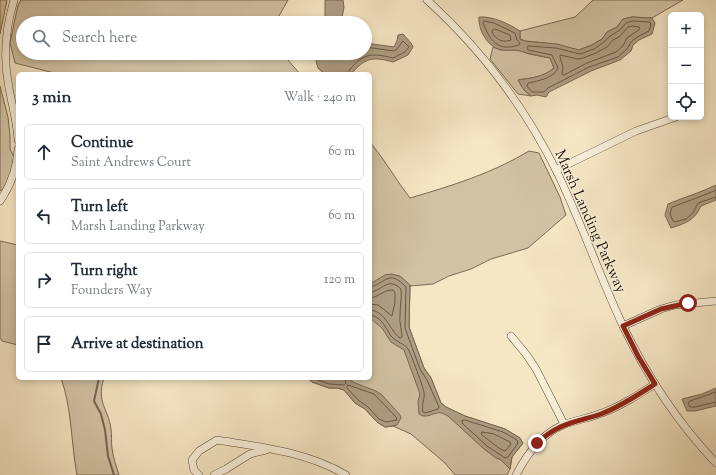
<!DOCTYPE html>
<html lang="en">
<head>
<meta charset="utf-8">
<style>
  :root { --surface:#fff; --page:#f6f6f7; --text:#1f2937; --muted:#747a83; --line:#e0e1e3 }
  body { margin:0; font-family:"Sorts Mill Goudy",serif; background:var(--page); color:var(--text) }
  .controls { position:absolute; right:12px; top:12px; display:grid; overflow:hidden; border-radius:6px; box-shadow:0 2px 6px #0003 }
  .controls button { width:36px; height:36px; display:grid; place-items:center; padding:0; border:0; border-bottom:1px solid var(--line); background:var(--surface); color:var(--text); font:20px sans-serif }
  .stop { position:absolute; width:12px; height:12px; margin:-9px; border:3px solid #8f2418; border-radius:50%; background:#fff }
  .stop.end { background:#8f2418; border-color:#fff; box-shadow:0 1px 4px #0008 }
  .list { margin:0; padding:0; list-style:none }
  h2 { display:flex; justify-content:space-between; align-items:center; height:52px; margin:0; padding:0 16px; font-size:17px }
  h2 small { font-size:13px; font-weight:400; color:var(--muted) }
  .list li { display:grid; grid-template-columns:26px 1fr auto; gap:12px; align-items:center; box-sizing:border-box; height:56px; margin:0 8px 8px; padding:0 8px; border:1px solid var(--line); border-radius:6px }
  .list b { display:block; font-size:15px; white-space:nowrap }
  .list p { margin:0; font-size:13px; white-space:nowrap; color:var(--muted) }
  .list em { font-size:13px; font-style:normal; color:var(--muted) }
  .icon { flex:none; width:22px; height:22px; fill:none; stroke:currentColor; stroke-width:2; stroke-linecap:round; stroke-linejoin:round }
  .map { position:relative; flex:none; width:716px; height:475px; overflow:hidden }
  .search { position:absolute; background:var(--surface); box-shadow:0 2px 6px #0003; left:16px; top:16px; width:356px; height:44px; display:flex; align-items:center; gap:10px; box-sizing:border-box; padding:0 14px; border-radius:22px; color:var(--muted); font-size:15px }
  .panel { position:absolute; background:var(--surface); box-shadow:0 2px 6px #0003; left:16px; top:72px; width:356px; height:308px; border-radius:6px }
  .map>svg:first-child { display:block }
  .green { fill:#d1c2a4; stroke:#7a6a55 }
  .water { fill:#ae9e83; stroke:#766651 }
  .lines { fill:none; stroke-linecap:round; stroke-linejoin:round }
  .shore { stroke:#685844; stroke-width:1 }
  .stream { stroke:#766651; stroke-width:2 }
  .street-casing { stroke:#584836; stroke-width:8 }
  .street { stroke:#f8efd9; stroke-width:7 }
  .route { stroke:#8f2418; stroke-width:5 }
  .labels { text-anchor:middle; stroke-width:3; stroke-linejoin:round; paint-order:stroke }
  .street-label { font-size:15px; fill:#231306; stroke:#f8efd9 }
</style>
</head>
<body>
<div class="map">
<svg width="716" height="475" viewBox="0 0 716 475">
  <rect width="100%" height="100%" fill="#f5e6c4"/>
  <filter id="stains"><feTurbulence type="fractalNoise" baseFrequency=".005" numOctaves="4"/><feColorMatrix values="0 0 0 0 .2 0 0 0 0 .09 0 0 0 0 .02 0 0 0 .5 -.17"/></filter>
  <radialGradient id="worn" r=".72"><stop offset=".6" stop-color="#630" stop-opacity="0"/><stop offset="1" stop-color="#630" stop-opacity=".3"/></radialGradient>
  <g class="green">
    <polygon points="0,0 7,0 0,34"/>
    <polygon points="21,0 288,0 275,23 23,23 23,53 282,53 300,74 58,74 15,63 10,43 18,5"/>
    <polygon points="593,0 683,0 652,18 632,17 623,19 617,27 607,32 602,39 592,45 579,50 544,43 525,41 520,39 520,31 575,17"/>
    <path d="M 493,47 L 501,50 L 519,50 L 529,54 L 550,58 L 554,68 C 544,77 532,78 518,80 L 524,90 L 531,96 L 518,94 L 490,59 Z"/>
    <polygon points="0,86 8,117 10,136 10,149 14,157 10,176 4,188 0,191"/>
    <path d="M 370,142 C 385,160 396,180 410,198 C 451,186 493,173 529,151 L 539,153 L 560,197 L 566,215 L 528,248 L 491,259 L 471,269 L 449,276 L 433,284 L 410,286 L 409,327 L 424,368 L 431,378 L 441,403 L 446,407 L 465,416 L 505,429 L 520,438 L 523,443 L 512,457 L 510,469 L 507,475 L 455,475 L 445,463 L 411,434 L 393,426 L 385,427 L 377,422 L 365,409 L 355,403 L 344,390 L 337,388 L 329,388 L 312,382 L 307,378 L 370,378 Z"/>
    <polygon points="0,241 18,245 18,345 2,341 0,338"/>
    <path d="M 61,378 L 104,378 C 96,403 108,407 111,429 C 112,435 111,442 112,448 C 113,457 116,466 119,475 L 77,475 C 71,443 72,409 61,378 Z"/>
  </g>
  <g class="water">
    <polygon points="325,0 343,0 344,7 341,23 325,23"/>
    <path d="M 479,17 C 493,16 509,24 520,31 L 520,39 L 525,41 L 557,44 L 579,50 L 592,45 L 602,39 L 607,32 L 617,27 L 623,19 L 632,17 L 652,18 L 655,23 L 652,34 L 639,40 L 633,45 L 631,51 L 620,60 L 591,71 L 549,92 L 546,97 L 537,95 L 531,96 L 524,90 L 518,80 C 531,78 544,77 554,68 L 550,58 C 540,56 530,54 520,51 C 515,49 508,51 502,50 C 488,48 478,30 479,17 Z"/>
    <path d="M 403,34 L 411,43 L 413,47 L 408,55 L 393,62 C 372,56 365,58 351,74 L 324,74 L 318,68 L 316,61 L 320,53 L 365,53 L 365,43 L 394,47 L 397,41 L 398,35 Z"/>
    <path d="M 716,185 L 716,200 L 701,206 C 694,221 686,223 671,228 L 665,215 L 668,204 C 684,197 700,193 716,185 Z"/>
    <path d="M 391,274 L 400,276 L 410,285 L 409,327 L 424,368 L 431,378 L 441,403 L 446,407 L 465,416 L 505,429 L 520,438 L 523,443 L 512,457 L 510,469 L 501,460 L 496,458 L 484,449 L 448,416 C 446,415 444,414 442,413 C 434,411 427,420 419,414 L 418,401 L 420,394 L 404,350 L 391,342 L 382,328 L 370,318 L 370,284 L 385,275 Z"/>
    <polygon points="308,378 346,378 355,383 376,391 382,395 400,415 401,418 397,425 385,427 377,422 365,409 355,403 344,390 337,388 329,388 312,382"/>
    <polygon points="716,388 716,406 695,411 687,411 682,399 702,394"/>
  </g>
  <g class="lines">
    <g class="shore">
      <path d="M 484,21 L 494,23 L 515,33 L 517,40 L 520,43 L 519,45 C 498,52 490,41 483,23 Z"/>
      <path d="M 633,21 L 650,22 L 651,25 L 649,31 L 637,37 L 631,42 L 627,49 L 618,57 L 589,67 L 548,88 L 544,92 L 532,92 L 527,86 L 528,83 C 538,81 554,78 558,68 L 552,55 L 528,50 L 527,48 L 528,46 L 556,48 L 580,54 L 594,49 L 604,42 L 610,36 L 620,30 L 626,23 Z"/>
      <polygon points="633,26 639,27 640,29 627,38 623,46 616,52 587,63 564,75 562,74 563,67 560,57 560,55 578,59 583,58 596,53 607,47 613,40 619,37 628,27"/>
      <path d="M 495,29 L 510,35 L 511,40 C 503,43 496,40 492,32 L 493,30 Z"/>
      <path d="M 348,74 C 349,70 350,69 353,66 C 365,52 377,54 393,58 L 405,52 L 409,47 L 403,41 L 397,49 L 394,51 L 365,47"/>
      <polyline points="716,190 702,196 672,207 670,214 673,221 675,222 686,219 693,213 698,203 716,197"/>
      <path d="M 370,287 C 386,284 388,268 406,287 L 405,328 L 420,369 L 427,380 L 439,407 L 438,409 L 425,413 L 423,412 C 421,404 425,400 424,393 C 424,389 411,354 408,349 C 405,344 396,342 391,336 C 386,328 381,316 370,315"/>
      <path d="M 370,292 C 383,291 387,276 401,289 C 402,298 400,306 400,315 C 399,323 402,330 402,337 L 400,338 C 389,330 386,311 370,310"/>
      <path d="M 370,298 C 379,297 385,289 393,290 L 395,293 L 395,302 L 392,316 L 378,305 L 370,304"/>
      <polyline points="313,378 329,384 344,385 346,383 345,378"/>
      <polygon points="348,385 374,394 396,417 397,420 386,422 379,419 368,407 358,400 347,388"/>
      <polyline points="716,392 690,401 688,403 690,407 695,407 716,402"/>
      <polygon points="465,420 503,432 517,440 518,443 508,457 505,458 487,446 463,424 462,421"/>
      <polygon points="482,432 494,434 510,442 511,444 505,451 500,449 482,435"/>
    </g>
    <polyline class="stream" points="99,378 94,401 101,414 105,430 108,456 114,475"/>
    <g class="street-casing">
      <g id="street">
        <path d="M 14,0 C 6,27 3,54 8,82 C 11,102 17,120 18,140"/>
        <path d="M 427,0 C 480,48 524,106 556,170 C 581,221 599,275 623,326 C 647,376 678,423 716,463"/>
        <polyline points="556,170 636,131 676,117"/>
        <path d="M 0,201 C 11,185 17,169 18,149"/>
        <polyline points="623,326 661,309 675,305 716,301"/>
        <polyline points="511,336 526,354 536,369 564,424"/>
        <path d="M 199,475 L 194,470 L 192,460 L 199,451 L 217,440 C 261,447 307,452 346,475"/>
        <polyline points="214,475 226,469 250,454 266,450"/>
        <path d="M 516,475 C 527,454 541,434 563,425 C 576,420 589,418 602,413 C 621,406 638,395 655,384"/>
      </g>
    </g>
    <use href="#street" class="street"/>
  </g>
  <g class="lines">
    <path class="route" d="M 537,443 C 560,422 574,423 601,414 C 620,407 638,395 655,384 L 638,356 L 623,326 L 661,309 L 688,303"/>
  </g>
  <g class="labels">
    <g class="street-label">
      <text transform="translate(591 221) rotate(66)" y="5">Marsh Landing Parkway</text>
    </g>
  </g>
  <rect width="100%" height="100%" filter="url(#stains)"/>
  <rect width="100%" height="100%" fill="url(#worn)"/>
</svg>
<div class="controls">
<button>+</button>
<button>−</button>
<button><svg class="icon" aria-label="locate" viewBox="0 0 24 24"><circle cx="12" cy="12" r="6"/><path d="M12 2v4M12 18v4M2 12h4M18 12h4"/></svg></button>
</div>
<div class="stop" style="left:688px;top:303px"></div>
<div class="stop end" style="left:537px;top:443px"></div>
<div class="search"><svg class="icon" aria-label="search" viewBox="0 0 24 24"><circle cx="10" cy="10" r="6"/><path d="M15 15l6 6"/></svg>Search here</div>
<section class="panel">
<h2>3 min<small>Walk · 240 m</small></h2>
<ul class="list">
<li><svg class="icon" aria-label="ahead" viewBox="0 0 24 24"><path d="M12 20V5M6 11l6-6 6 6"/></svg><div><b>Continue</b><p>Saint Andrews Court</p></div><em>60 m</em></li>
<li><svg class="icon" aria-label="left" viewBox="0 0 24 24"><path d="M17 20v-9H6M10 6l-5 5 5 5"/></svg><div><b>Turn left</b><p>Marsh Landing Parkway</p></div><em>60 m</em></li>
<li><svg class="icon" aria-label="right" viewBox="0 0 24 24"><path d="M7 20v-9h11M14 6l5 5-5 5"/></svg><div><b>Turn right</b><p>Founders Way</p></div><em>120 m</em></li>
<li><svg class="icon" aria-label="arrive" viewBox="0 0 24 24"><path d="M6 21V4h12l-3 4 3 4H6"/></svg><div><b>Arrive at destination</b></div></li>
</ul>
</section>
</div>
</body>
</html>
